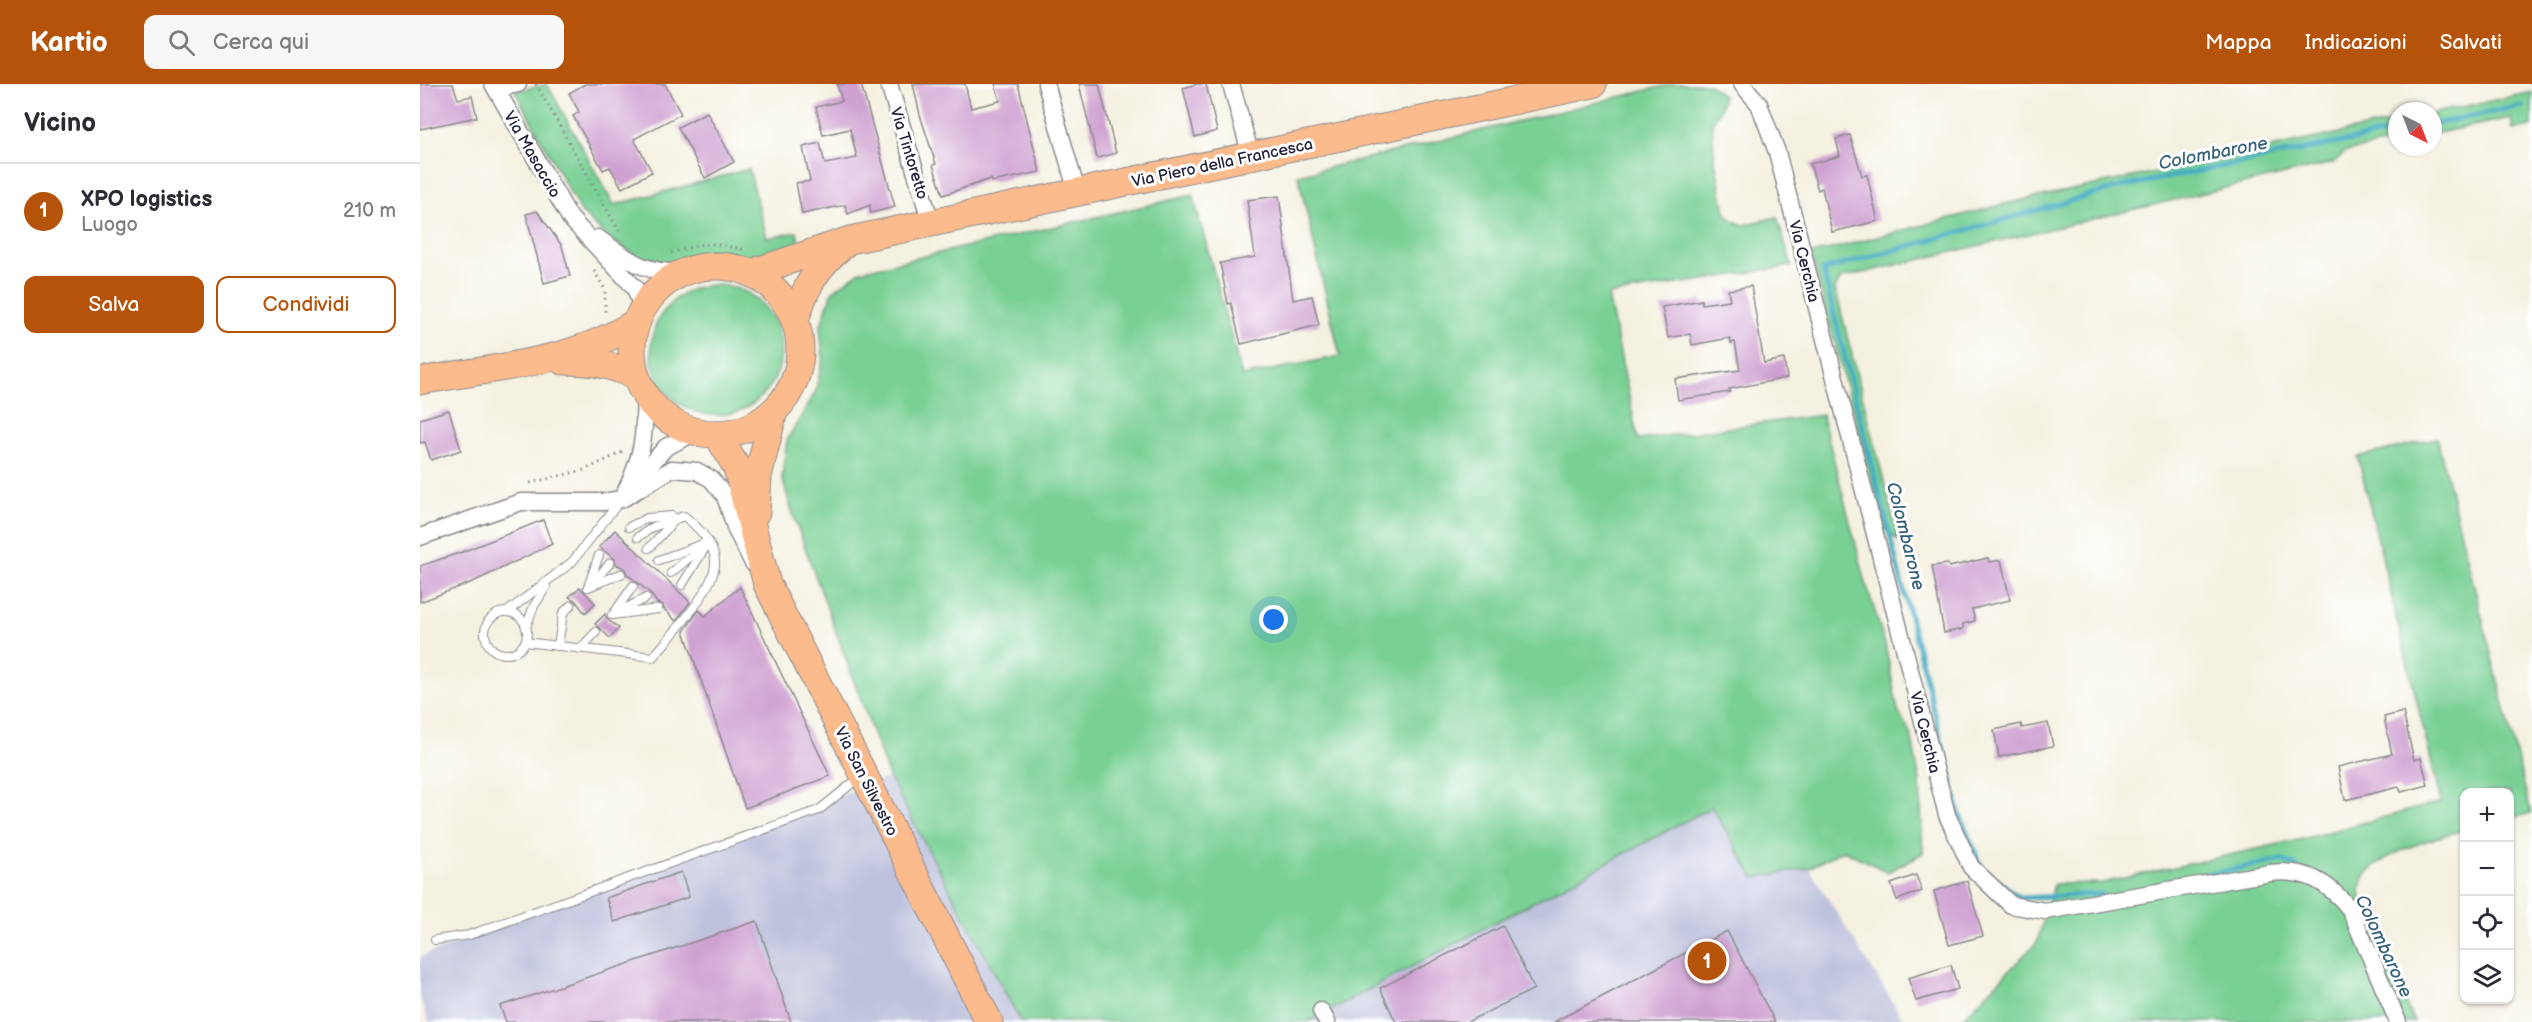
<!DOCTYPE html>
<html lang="it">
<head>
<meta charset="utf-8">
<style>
  :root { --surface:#fff; --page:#f7f7f7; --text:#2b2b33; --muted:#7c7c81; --line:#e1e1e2; --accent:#b45309 }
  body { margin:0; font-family:"Balsamiq Sans",sans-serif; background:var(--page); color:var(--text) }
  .controls { position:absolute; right:18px; bottom:18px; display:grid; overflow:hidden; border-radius:12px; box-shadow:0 2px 4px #0004 }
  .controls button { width:54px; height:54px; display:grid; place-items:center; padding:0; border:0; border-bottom:2px solid var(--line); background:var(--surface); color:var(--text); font:30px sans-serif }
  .compass { position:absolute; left:1968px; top:18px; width:54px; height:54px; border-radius:50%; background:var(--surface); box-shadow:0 2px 4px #0004; rotate:138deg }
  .you { position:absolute; left:854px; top:536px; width:21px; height:21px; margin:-15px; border:4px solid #fff; border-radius:50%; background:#1a73e8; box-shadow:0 0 0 9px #1a73e833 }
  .badge { display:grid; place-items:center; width:39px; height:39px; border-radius:50%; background:var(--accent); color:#fff; font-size:20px; font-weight:700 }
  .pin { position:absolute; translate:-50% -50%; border:3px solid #fff; box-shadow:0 2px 6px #0006 }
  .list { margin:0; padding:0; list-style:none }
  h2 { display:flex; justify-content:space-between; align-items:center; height:78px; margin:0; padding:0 24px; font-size:26px }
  h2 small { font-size:20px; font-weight:400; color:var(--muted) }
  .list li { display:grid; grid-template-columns:39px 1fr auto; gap:18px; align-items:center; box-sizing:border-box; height:96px; padding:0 24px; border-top:2px solid var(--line) }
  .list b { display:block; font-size:22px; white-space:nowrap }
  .list p { margin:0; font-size:20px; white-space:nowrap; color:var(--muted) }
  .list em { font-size:20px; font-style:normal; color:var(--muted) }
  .actions { display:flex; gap:12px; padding:18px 24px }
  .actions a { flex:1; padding:14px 0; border:2px solid var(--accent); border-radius:12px; text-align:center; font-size:21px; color:var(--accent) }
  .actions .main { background:var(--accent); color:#fff }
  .icon { flex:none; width:33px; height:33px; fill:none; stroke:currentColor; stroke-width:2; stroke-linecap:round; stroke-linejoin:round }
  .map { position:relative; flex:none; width:2112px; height:938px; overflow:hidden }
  header { display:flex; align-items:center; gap:36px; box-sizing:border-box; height:84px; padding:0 30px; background:var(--accent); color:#fff }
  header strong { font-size:28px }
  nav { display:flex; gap:33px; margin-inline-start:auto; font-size:21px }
  .search { width:420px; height:54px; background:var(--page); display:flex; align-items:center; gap:15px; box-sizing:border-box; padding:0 21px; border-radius:12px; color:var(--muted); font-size:22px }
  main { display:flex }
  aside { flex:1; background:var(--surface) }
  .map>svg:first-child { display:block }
  .industrial { fill:#bfc2dd }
  .green { fill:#79d094; stroke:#4e7968; stroke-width:1.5 }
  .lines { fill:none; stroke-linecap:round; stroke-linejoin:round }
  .stream { stroke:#45abc4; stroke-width:5 }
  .building { fill:#cfa1d1 }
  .service-casing { stroke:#8b8a8e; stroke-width:10 }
  .minor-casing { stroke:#8b8a8e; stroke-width:19 }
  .primary-casing { stroke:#8b8a8e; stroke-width:29 }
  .path { stroke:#8b8a8e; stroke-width:3; stroke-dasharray:1.5 4.5; stroke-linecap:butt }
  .service { stroke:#fff; stroke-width:8 }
  .minor { stroke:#fff; stroke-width:16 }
  .primary { stroke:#fbbb8d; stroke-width:27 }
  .labels { text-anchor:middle; stroke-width:6; stroke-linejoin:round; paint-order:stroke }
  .street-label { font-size:16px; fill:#22223b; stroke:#fff }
  .water-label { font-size:18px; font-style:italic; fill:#326079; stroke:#fff }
</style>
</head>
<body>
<header>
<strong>Kartio</strong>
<div class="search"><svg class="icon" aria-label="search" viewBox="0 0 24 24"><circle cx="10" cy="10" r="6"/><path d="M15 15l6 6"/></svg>Cerca qui</div>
<nav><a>Mappa</a><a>Indicazioni</a><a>Salvati</a></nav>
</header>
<main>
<aside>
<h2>Vicino<small></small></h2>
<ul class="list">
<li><span class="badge">1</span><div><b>XPO logistics</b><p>Luogo</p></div><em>210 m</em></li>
</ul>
<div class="actions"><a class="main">Salva</a><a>Condividi</a></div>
</aside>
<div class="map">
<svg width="2112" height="938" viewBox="0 0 2112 938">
  <rect width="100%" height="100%" fill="#fff"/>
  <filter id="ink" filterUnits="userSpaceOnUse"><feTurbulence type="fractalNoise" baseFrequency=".0167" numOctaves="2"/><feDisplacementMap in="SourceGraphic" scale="12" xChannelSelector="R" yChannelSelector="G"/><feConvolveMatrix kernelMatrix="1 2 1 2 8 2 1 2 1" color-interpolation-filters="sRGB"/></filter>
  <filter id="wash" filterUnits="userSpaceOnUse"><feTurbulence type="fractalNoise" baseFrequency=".008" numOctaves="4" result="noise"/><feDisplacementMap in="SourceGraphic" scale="24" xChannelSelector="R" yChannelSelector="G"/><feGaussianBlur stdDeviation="1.35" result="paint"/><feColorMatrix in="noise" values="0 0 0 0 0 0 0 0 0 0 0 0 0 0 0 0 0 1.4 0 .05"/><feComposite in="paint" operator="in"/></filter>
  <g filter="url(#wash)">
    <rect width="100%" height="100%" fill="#f4f1e0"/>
    <g class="industrial">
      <polygon points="469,693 601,938 9,938 0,915 0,873"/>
      <polygon points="1293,723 1334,794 1389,784 1485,938 888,938"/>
    </g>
    <g class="green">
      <polygon points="127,0 194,121 329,85 347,154 377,148 380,163 341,174 290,169 243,180 227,178 188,154 160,127 95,7"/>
      <polygon points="1252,0 1290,0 1303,12 1300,26 1292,39 1294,71 1305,128 1312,136 1323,141 1357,133 1372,182 1188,211 1218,356 1402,331 1446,499 1465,560 1478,627 1491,650 1500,698 1503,769 1468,788 1423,766 1389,784 1334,794 1292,723 888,938 601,938 469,693 372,428 362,393 367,356 395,309 403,274 400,244 412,208 440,187 773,111 822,292 920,272 878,91"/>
      <polygon points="2112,8 2112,43 2093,46 2091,34 2013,50 2013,29"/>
      <polygon points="1977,37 1977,57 1925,68 1913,79 1421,194 1415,204 1479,457 1464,445 1391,170 1589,119"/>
      <circle cx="296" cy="266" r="65"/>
      <path d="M 2017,354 L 2111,729 L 2090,735 L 2090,708 L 2044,708 L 2044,746 C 2017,753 1944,772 1940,805 C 1938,819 1985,918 1994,938 L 1539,938 L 1617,858 L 1634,800 L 1682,799 L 1882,755 L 2021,718 L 1938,373 Z"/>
    </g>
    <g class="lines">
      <g class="stream">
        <polyline points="2013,40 2102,22"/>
        <polyline points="1562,784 1540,731 1403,186 1700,103 1977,47"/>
        <polyline points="1569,790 1600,814 1681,810"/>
        <polyline points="1758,796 1862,776 1877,783"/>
      </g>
    </g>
    <g id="blocks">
      <g class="building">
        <polygon points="0,0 33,0 38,15 52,12 57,33 0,45"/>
        <polygon points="165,0 245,0 261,30 214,55 232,88 202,104 190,83 183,86 153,32 159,28 149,9"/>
        <polygon points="417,0 441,0 475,123 451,129 450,121 428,130 425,121 382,130 376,99 390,97 383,63 400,59 405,80 437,74 430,45 403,51 396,23 422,17"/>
        <polygon points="493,0 545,0 551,24 580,17 575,0 598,0 620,88 572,98 571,95 523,111 513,81 516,80 500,31"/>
        <polygon points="659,0 679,0 696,69 677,74"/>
        <polygon points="777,0 786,0 797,47 775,53 763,4"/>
        <polygon points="287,28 314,78 285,94 258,43"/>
        <polygon points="1430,51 1442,92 1447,91 1458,137 1412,148 1402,104 1398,106 1390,80 1420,72 1416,55"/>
        <polygon points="859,112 873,216 892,212 899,241 821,260 811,219 808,220 800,179 835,173 827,116"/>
        <polygon points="117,127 142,162 150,192 124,199 106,130"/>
        <polygon points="1331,202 1344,279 1364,275 1367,294 1309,305 1310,308 1258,316 1255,295 1320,286 1315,258 1311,259 1310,254 1272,261 1270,250 1248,254 1242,223 1282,216 1282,220 1310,216 1308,206"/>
        <polygon points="29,326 41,366 11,376 5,358 0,359 0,335"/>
        <polygon points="123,436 132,460 55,497 0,518 0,482 42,468"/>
        <polygon points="195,446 270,518 256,537 244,525 243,521 237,519 230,509 207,490 205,485 196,480 195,475 179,463"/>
        <polygon points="1568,474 1569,478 1581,476 1590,516 1552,525 1555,537 1543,540 1543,545 1524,549 1512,482 1528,480 1529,483"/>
        <polygon points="160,503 175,519 165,529 155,516 149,513"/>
        <polygon points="320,503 410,692 325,724 264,547 279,526 285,532"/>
        <polygon points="185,530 187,535 199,544 190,554 175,540"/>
        <polygon points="1983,628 1994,676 2001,674 2008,701 1981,708 1979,703 1925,716 1918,683 1972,670 1964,633"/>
        <polygon points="1628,639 1633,662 1579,673 1574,646 1601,640 1602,644"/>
        <polygon points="261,788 269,813 194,838 186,814"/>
        <polygon points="1496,791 1502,807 1477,816 1471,800"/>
        <polygon points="1547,797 1563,852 1529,861 1514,807"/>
        <polygon points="337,837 371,938 86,938 80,922"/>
        <polygon points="1083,842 1114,905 1047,938 976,938 960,904"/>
        <polygon points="1307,847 1355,938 1134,938 1193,907"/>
        <polygon points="1531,881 1538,905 1496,917 1488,894"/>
      </g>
    </g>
  </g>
  <g filter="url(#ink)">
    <use href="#blocks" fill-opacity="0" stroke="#8b8a8e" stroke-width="1.5"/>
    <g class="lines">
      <g class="service-casing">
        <g id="service">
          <polyline points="209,443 227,434 252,432"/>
          <polyline points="229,464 256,435"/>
          <polyline points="239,476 288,458"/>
          <polyline points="251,489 281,464"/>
          <polyline points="171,501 190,479"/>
          <polyline points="262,501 288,459"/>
          <polyline points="168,503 201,490"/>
          <polyline points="168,503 179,471"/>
          <polyline points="87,528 152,478 200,417"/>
          <polyline points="198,528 226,514"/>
          <circle cx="86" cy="549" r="21"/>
          <polyline points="194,529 213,502"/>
          <polyline points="192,531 238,525"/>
          <polyline points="106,543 114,522 126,503"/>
          <path d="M 105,558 L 233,573 C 250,553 297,503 295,477 C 294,459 277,442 264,432 L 233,443 L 218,453"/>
          <polyline points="138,562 143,529 151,521"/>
          <polyline points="160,565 176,548"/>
          <polyline points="15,856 49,851 399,726 440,693"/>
        </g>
      </g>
      <g class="minor-casing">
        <g id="minor">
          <polyline points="73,0 150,134 215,204 220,218 221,228"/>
          <polyline points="469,0 511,139"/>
          <polyline points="626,0 657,108"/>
          <polyline points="811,0 831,72"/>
          <path d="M 1322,0 L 1339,20 L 1357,68 L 1527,731 L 1551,783 L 1591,821 L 1625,827 L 1850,789 C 1886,785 1908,798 1930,825 L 1978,938"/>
          <polyline points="76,5 98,0"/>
          <path d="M 178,154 C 209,176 224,190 264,188"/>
          <polyline points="216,397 246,363 276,348"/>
          <path d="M 203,413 C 222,374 226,353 224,310"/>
          <polyline points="0,453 101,418 183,418 202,415 252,385 277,387 291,395 305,412 316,446 333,479"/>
          <polyline points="901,927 907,938"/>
        </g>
      </g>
      <g class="primary-casing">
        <g id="primary">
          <circle cx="296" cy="266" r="84"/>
          <polyline points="331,189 430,156 1173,0"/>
          <path d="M 375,237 C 384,205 396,183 422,162"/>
          <path d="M 143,277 C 172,277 190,280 216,292"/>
          <path d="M 0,297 C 72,284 154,279 216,238"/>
          <polyline points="297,350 317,384 347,500 569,938"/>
          <polyline points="336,428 338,392 354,327"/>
        </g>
      </g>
      <g class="path">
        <polyline points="116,0 199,147"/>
        <polyline points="2111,0 2112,5"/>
        <polyline points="251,169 279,161 295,160 327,166"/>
        <polyline points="174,187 185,205 185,231"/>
        <polyline points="110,399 164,386 203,368"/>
      </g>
      <use href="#service" class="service"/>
      <use href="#minor" class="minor"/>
      <use href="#primary" class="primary"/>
    </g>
  </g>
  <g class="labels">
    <g class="street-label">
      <text transform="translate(490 69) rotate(73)" y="6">Via Tintoretto</text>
      <text transform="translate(113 70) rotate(60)" y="6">Via Masaccio</text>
      <text transform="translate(802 78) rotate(-12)" y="6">Via Piero della Francesca</text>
      <text transform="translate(1385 177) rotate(76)" y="6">Via Cerchia</text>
      <text transform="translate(1506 648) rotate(76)" y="6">Via Cerchia</text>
      <text transform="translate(447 697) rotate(63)" y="6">Via San Silvestro</text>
    </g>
    <g class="water-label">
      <text transform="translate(1793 69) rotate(-11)" y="6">Colombarone</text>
      <text transform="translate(1486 452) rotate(76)" y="6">Colombarone</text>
      <text transform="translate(1964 862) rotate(65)" y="6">Colombarone</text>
    </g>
  </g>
</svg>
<div class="controls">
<button>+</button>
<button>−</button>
<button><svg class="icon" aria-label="locate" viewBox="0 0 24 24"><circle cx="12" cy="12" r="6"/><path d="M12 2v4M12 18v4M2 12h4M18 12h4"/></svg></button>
<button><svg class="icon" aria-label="layers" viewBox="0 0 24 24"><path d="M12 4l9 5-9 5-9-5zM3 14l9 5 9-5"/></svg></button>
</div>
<svg class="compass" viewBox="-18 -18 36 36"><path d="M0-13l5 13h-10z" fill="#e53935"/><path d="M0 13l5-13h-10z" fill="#7c7c81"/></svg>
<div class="you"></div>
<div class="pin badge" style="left:1287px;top:877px">1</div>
</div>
</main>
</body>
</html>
